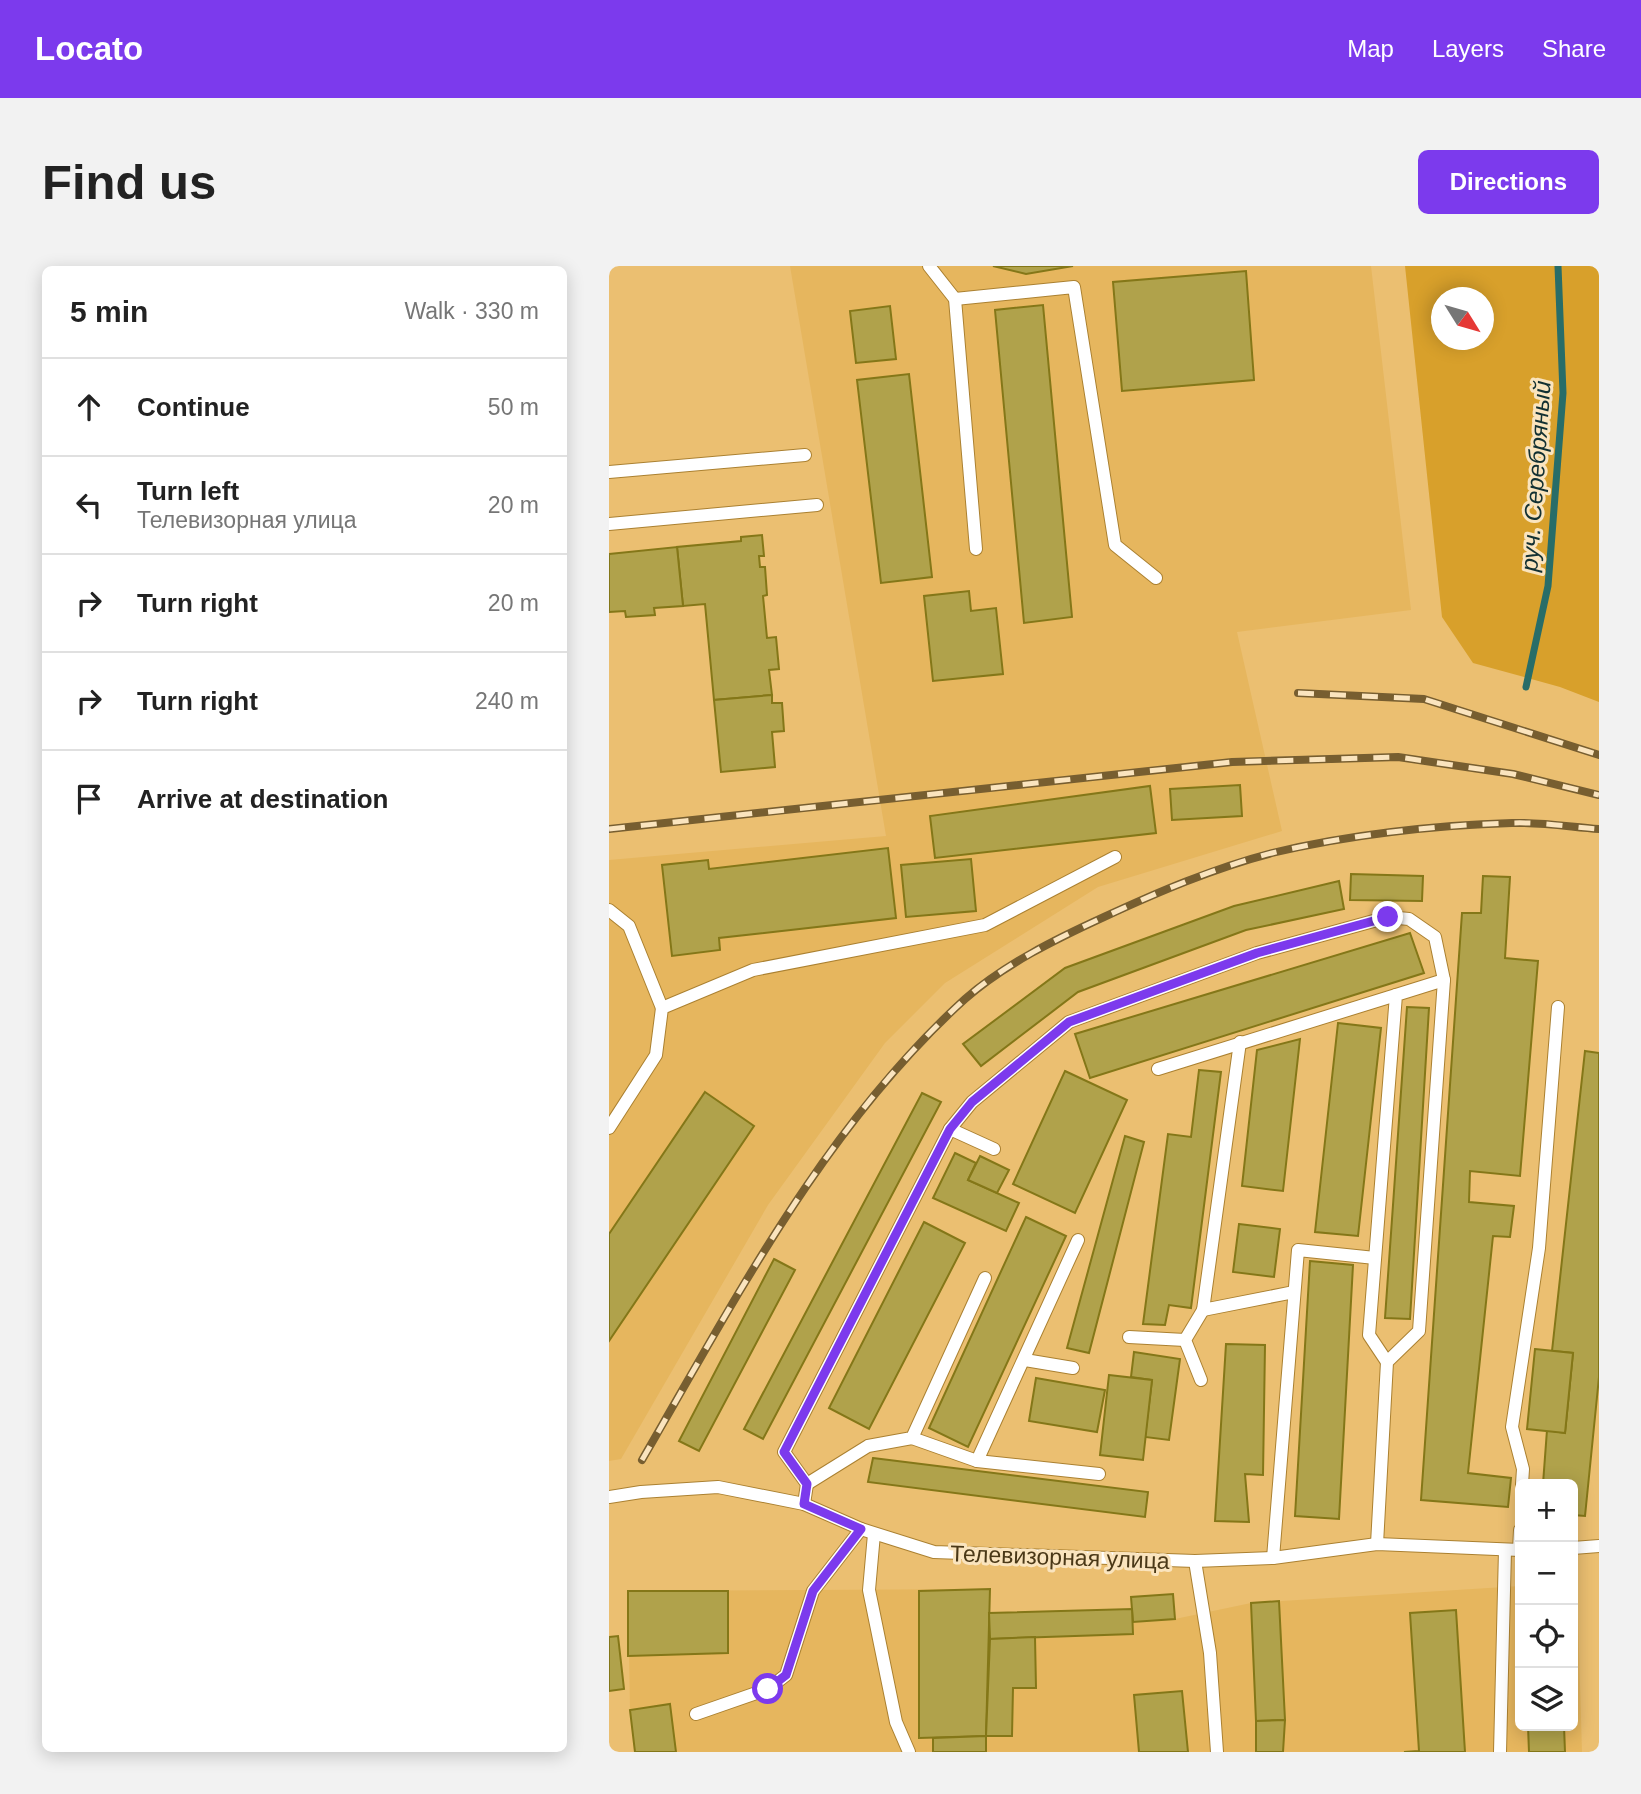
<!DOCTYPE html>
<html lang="en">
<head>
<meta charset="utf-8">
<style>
  :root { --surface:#fff; --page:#f2f2f2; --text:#222; --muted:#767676; --line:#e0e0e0; --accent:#7c3aed }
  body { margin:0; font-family:Arial,sans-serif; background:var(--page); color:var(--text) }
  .controls { position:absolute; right:21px; bottom:21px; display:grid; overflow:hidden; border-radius:10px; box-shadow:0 4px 18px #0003 }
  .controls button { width:63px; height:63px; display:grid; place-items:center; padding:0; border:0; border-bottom:2px solid var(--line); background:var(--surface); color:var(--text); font:35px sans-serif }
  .compass { position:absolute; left:822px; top:21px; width:63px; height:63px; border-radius:50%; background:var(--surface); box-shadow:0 4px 18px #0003; rotate:127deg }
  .stop { position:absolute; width:21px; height:21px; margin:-16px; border:5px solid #7c3aed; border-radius:50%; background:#fff }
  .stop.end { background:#7c3aed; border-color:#fff; box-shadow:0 2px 7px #0008 }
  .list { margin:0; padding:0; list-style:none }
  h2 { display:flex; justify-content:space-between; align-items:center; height:91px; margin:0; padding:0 28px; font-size:30px }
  h2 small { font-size:23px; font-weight:400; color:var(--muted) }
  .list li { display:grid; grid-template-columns:46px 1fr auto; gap:21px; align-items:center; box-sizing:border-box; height:98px; padding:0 28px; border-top:2px solid var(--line) }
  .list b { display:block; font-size:26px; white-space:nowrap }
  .list p { margin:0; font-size:23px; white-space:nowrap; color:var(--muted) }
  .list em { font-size:23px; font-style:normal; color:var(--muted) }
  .icon { flex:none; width:38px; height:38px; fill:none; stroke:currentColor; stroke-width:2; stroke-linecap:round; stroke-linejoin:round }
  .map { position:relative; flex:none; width:990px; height:1486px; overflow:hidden; border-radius:10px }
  header { display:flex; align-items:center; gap:42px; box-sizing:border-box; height:98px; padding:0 35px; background:var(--accent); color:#fff }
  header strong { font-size:33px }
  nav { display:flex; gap:38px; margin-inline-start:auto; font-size:24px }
  .intro { display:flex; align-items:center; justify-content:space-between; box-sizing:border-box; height:168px; padding:0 42px }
  h1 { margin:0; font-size:49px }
  .button { padding:18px 32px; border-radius:10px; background:var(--accent); color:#fff; font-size:24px; font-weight:700 }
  main { display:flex; gap:42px; padding:0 42px }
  aside { flex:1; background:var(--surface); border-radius:10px; box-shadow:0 4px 18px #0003 }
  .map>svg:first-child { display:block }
  .built { fill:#e6b65e }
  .green { fill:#d8a02b; fill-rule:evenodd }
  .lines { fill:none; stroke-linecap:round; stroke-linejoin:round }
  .stream { stroke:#286d68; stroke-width:7 }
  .building { fill:#b0a24b; stroke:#847718; stroke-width:2 }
  .lane-casing { stroke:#ab8131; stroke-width:14 }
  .lane { stroke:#fff; stroke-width:12 }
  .rail-casing { stroke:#775e30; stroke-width:8 }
  .rail { stroke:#fae4be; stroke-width:5; stroke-dasharray:16; stroke-linecap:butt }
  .route { stroke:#7c3aed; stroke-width:9 }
  .labels { text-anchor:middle; stroke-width:6; stroke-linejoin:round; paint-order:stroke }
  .street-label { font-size:23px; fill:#4a3817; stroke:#fae4be }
  .water-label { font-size:24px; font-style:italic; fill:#123032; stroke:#fae4be }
</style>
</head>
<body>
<header>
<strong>Locato</strong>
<nav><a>Map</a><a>Layers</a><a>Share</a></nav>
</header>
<div class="intro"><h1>Find us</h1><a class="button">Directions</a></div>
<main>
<aside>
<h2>5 min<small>Walk · 330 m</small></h2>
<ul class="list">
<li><svg class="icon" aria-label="ahead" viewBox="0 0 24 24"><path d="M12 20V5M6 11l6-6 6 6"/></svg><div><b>Continue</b></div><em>50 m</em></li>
<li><svg class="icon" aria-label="left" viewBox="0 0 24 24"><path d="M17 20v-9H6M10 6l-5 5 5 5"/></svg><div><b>Turn left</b><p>Телевизорная улица</p></div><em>20 m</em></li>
<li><svg class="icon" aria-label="right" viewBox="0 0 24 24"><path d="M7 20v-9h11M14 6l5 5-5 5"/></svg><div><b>Turn right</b></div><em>20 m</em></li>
<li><svg class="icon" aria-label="right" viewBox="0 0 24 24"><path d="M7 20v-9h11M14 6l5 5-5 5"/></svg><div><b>Turn right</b></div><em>240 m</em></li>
<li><svg class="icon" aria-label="arrive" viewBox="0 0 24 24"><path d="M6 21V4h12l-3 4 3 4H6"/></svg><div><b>Arrive at destination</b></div></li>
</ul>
</aside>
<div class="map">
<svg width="990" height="1486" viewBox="0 0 990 1486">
  <rect width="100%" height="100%" fill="#ebbf71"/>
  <g class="built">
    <polygon points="181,0 762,0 802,344 628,366 673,565 489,621 336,717 276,777 159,939 12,1193 0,1195 0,594 277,570"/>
    <polygon points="964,1317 968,1317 973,1486 26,1486 21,1444 19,1325 381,1323 380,1347 524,1368 524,1356 566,1353 642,1337 911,1320 911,1460 964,1460"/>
  </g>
  <path class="green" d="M 796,0 L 990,0 L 990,436 L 951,421 L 864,397 L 833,351 ZM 832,32 L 874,32 L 874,74 L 832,74 Z"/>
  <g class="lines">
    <polyline class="stream" points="917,421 939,320 954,127 949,0"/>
  </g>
  <g class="building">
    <polygon points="384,0 464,0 417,8"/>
    <polygon points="637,5 645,114 513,125 504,16"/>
    <polygon points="434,39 463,351 415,357 386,44"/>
    <polygon points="281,40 287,93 247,97 241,45"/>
    <polygon points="300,108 323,311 272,317 248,114"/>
    <polygon points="153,269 155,290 150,290 151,301 156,301 158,329 154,330 158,372 167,371 170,403 160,404 163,429 105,434 96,338 74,340 68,281 132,275 132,271"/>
    <polygon points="68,281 74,340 45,342 46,349 17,351 16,345 0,346 0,288"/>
    <polygon points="360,325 362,345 387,342 394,408 324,415 315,330"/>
    <polygon points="163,429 163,437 173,437 175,465 163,466 166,501 112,506 105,434"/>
    <polygon points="631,519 633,550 563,554 561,523"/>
    <polygon points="541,520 547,567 326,592 321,550"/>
    <polygon points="279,582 287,652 110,672 111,684 63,690 53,599 99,594 100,603"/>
    <polygon points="362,593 367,645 297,651 292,599"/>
    <polygon points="742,608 814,610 813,635 741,634"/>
    <polygon points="874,610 901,611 896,692 929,695 911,910 861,905 860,936 905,940 901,971 884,970 859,1207 902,1212 899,1241 812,1234 853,647 872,647"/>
    <polygon points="730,615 735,643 637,664 469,726 372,800 354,778 456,702 625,640"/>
    <polygon points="801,667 815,707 481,812 466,768"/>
    <polygon points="798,741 820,742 801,1053 776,1052"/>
    <polygon points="729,757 772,762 749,970 706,966"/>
    <polygon points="691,773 674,925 633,920 648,784"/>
    <polygon points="976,785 990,787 990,1111 976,1250 964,1249 964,1218 934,1218 938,1164 956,1167 964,1087 943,1085"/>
    <polygon points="590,804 612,806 582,1042 560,1039 556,1059 534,1058 559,868 582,871"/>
    <polygon points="456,805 518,834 466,947 404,918"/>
    <polygon points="96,826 145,860 0,1075 0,968"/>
    <polygon points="313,827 332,836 154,1173 135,1163"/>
    <polygon points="516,870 535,876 480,1087 458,1082"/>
    <polygon points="346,887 367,897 359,914 410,937 397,965 324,932"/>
    <polygon points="371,890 400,904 388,927 359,914"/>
    <polygon points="417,951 457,970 359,1181 320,1162"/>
    <polygon points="315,956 356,977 260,1163 220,1142"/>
    <polygon points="630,958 671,963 665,1011 624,1006"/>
    <polygon points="165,993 186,1004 90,1185 70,1175"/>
    <polygon points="701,995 744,999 730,1253 686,1250"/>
    <polygon points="617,1078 656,1079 654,1209 636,1208 640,1256 606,1255"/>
    <polygon points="926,1083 964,1087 956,1167 918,1163"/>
    <polygon points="525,1086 571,1093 560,1174 536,1171 543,1114 522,1111"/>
    <polygon points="500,1109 543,1114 534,1194 491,1189"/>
    <polygon points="427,1112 496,1124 488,1166 420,1155"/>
    <polygon points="264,1192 539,1226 536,1251 259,1216"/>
    <polygon points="381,1323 377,1470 310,1472 310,1325"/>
    <polygon points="19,1325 119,1325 119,1387 19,1390"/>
    <polygon points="564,1328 566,1353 524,1356 522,1331"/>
    <polygon points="670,1335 676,1454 647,1455 642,1337"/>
    <polygon points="523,1343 524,1368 381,1373 380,1347"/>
    <polygon points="847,1344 856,1486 795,1486 810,1485 801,1347"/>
    <polygon points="9,1370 15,1423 0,1425 0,1371"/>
    <polygon points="426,1371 427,1422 404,1422 403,1470 377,1470 381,1373"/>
    <polygon points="573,1425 579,1486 530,1486 525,1429"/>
    <polygon points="61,1438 67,1486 26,1486 21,1444"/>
    <polygon points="676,1454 674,1486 647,1486 647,1455"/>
    <polygon points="919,1460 955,1460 956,1486 920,1486"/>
    <polygon points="377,1470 377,1486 324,1486 324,1472"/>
  </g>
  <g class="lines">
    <g class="lane-casing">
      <g id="lane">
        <polyline points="320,0 346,33 367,283"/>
        <polyline points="346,33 465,21 506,279 547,312"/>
        <polyline points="0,206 196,189"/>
        <polyline points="0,258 208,239"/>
        <polyline points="0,644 20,660 53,742"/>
        <polyline points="631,776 594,1044 685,1026"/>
        <polyline points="549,803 787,729"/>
        <polyline points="0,862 47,789 53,742 144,704 376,659 506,591"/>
        <polyline points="341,863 363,836 460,756 648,687 779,651 800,653 826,671 835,714 787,729 760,1069 778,1096"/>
        <polyline points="520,1071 576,1074"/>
        <polyline points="416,1094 464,1102"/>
        <polyline points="592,1114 576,1074 594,1044"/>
        <polyline points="303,1172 368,1195 469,974"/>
        <polyline points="368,1195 490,1208"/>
        <polyline points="198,1218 259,1180 303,1172 376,1012"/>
        <polyline points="913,1218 914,1203 903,1161 930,982 949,741"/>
        <polyline points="0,1231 32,1226 109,1221 195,1238 252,1263 325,1286 586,1295 664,1292 768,1278 911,1284"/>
        <polyline points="195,1238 198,1218 175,1186 341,863 385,883"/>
        <polyline points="265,1268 260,1324 287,1456 300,1486"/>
        <polyline points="768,1278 778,1096 810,1065 835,714"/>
        <polyline points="964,1282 990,1280"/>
        <polyline points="910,1284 911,1264"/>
        <polyline points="664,1292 689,984 766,992"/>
        <polyline points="586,1295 601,1387 608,1486"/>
        <polyline points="87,1448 159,1423 177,1409 204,1325 252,1263"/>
        <polyline points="891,1486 896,1284"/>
      </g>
    </g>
    <use href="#lane" class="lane"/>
    <g class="rail-casing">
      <g id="rail">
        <polyline points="689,427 815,433 990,489"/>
        <polyline points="0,563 623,496 789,491 904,508 990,529"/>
        <path d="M 33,1194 C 127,1032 216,860 356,733 C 396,698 447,673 495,651 C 549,626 605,602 663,587 C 738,569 826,559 903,557 C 932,556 962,561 990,563"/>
      </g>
    </g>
    <use href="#rail" class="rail"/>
  </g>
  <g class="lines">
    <polyline class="route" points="159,1423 177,1409 204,1325 252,1263 195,1238 198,1218 175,1186 341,863 363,836 460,756 648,687 779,651"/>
  </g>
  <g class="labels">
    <g class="street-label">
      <text transform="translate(451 1291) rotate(2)" y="8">Телевизорная улица</text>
    </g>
    <g class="water-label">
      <text transform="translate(927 210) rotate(-86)" y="8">руч. Серебряный</text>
    </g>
  </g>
</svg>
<div class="controls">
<button>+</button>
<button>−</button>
<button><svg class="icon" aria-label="locate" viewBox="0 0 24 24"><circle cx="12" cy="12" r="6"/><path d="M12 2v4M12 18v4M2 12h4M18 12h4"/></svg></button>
<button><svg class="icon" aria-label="layers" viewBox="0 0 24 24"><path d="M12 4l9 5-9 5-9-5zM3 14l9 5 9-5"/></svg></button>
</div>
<svg class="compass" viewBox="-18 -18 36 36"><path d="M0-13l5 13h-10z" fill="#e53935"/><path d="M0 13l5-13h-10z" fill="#767676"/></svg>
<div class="stop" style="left:159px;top:1423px"></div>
<div class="stop end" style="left:779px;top:651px"></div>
</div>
</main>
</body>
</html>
